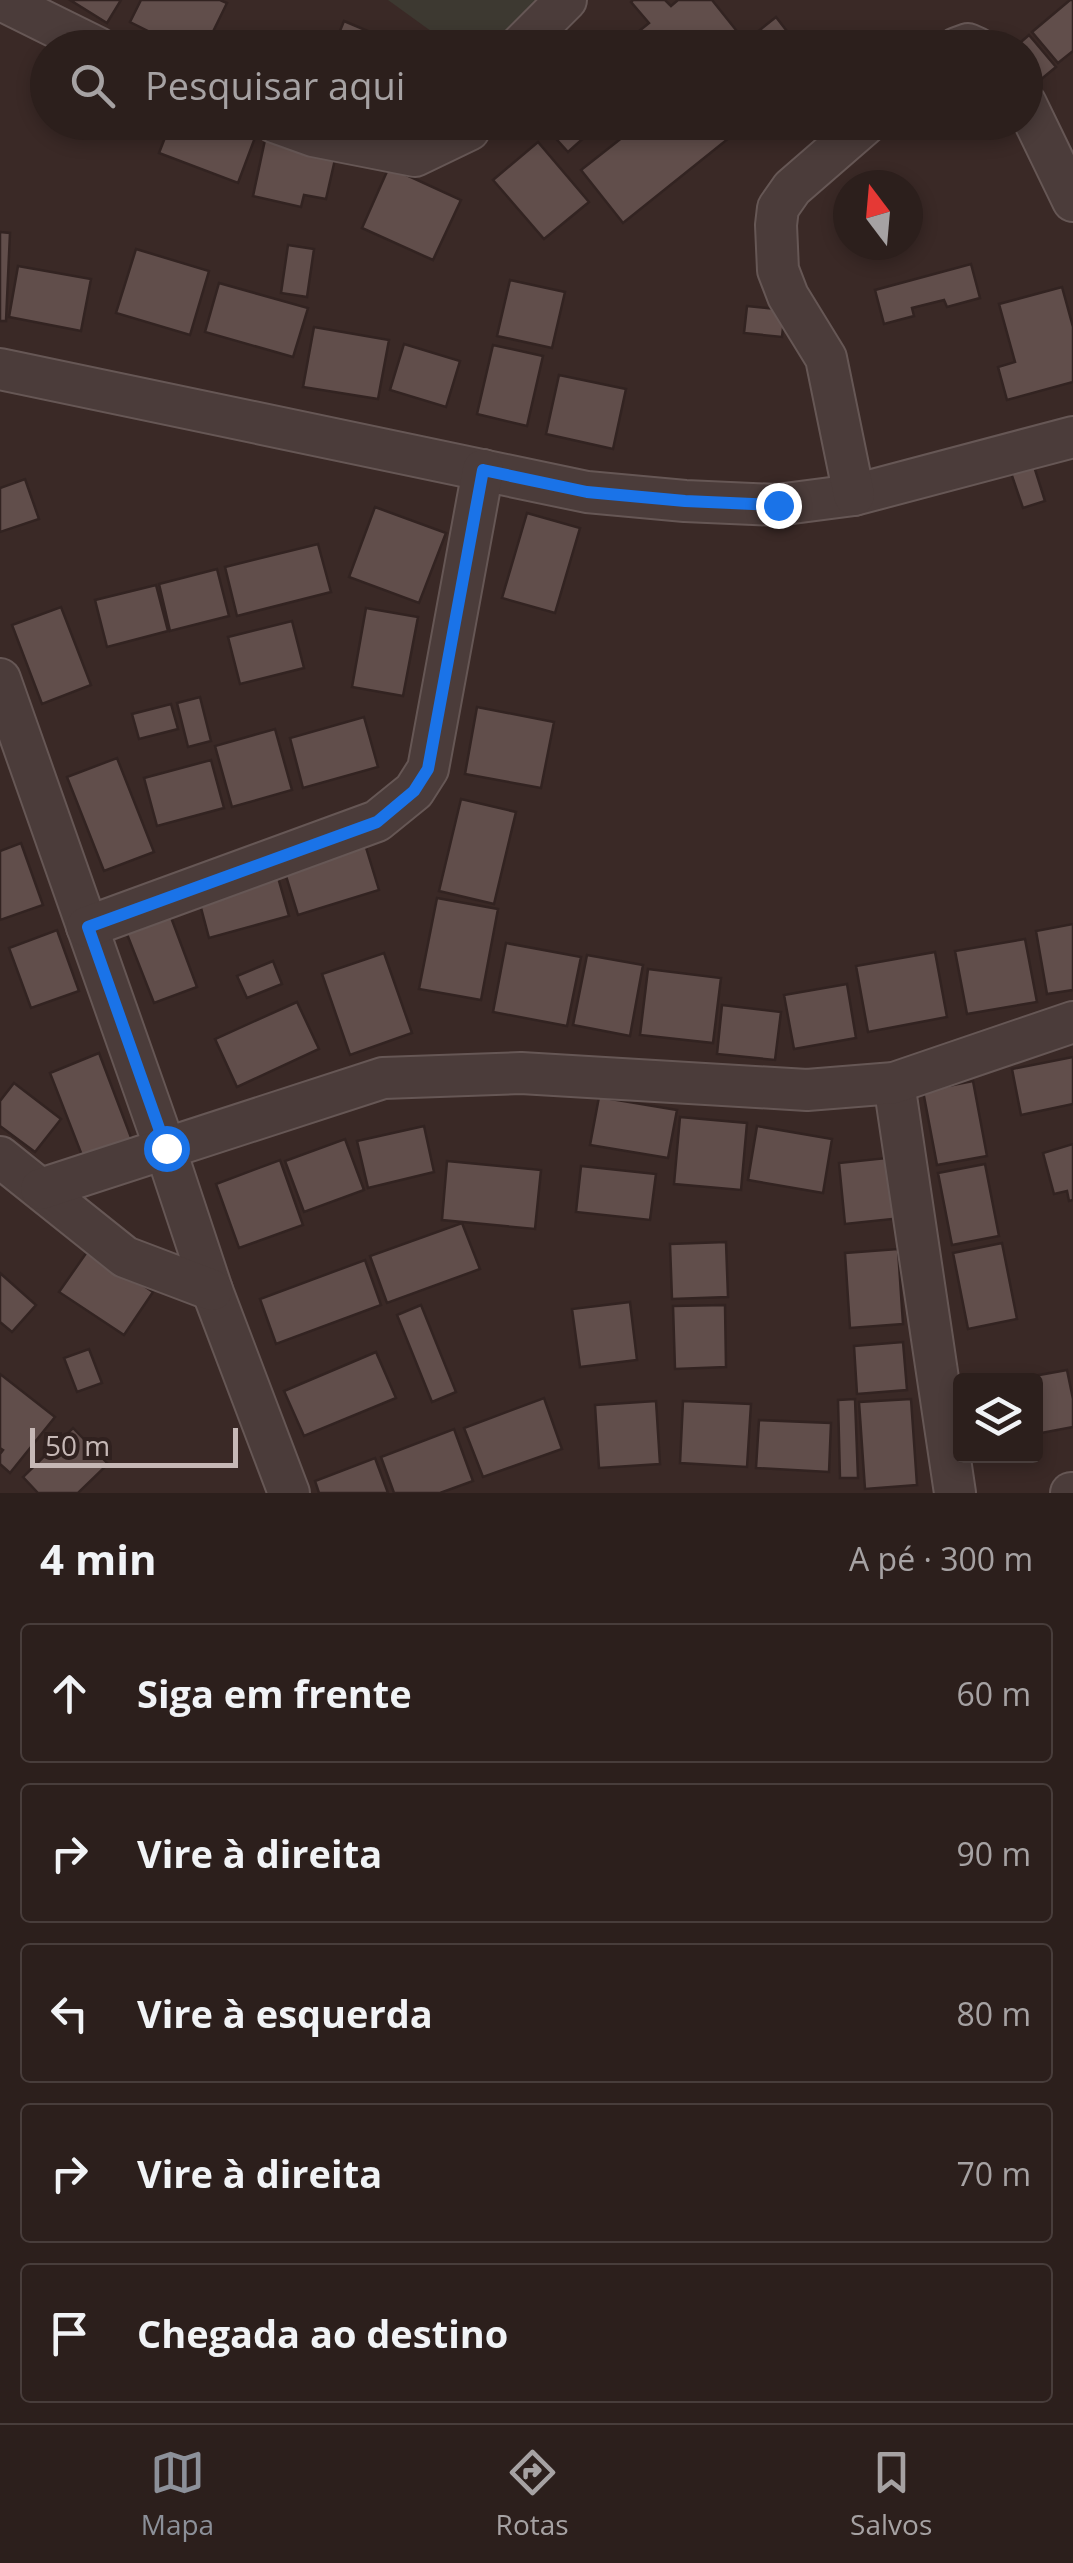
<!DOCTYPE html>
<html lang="pt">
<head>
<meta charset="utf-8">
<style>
  :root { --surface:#2c1f1c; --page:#382c29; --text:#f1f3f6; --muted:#a6a2a3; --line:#483d3b; --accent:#8c9099 }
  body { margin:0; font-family:"Open Sans",sans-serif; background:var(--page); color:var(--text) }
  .controls { position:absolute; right:30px; bottom:30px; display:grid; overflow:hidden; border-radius:10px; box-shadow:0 5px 15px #0003 }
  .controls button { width:90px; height:90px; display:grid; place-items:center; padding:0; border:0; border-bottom:2px solid var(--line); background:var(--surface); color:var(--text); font:50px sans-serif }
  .compass { position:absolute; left:833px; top:170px; width:90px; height:90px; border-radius:50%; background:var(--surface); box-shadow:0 5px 15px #0003; rotate:344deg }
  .scale { position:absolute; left:30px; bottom:25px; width:208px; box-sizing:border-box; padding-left:10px; border:5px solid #c6b8b6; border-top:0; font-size:28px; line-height:35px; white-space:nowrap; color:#c6b8b6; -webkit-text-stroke:8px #30211f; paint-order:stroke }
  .stop { position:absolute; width:30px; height:30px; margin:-22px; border:8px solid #1a73e8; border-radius:50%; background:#fff }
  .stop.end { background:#1a73e8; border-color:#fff; box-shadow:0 2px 10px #0008 }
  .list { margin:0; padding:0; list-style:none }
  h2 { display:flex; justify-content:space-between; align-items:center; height:130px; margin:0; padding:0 40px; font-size:42px }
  h2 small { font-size:32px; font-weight:400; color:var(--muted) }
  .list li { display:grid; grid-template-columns:65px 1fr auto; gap:30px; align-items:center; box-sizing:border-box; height:140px; margin:0 20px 20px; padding:0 20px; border:2px solid var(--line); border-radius:10px }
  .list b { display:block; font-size:38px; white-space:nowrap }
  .list em { font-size:32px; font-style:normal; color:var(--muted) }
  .icon { flex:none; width:55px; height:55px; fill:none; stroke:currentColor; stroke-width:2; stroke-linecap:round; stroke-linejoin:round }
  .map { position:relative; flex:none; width:1073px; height:1493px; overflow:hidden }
  .search { position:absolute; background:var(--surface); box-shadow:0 5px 15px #0003; left:30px; right:30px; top:30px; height:110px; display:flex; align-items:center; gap:25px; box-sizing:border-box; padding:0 35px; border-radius:55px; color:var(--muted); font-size:38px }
  .sheet { height:930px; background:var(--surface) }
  nav { display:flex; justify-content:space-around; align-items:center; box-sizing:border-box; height:140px; border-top:2px solid var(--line); background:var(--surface); font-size:28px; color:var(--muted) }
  nav a { display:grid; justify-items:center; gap:5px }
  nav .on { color:var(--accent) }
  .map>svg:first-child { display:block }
  .medical { fill:#3d3931 }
  .building { fill:#614e4b; stroke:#322321; stroke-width:2.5 }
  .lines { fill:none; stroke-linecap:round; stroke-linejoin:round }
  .minor-casing { stroke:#665755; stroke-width:44 }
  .minor { stroke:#4b3c3a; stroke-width:40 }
  .route { stroke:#1a73e8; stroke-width:12 }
</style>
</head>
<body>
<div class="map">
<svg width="1073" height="1493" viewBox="0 0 1073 1493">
  <rect width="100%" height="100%" fill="#3a2926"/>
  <polygon class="medical" points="388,0 541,0 493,48 453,47"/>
  <g class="building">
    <polygon points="70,0 121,0 107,23"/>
    <polygon points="141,0 220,0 227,3 205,48 182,48 130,22"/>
    <polygon points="633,0 665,0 671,6 678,0 712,0 740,35 723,48 618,48 649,23 631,2"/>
    <polygon points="1070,0 1073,0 1073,51 1058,63 1032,32"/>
    <polygon points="776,17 800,48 737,48"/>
    <polygon points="344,21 408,48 333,48"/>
    <polygon points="1029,35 1056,67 1039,81 1026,65 1026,48 1014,48"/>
    <polygon points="171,122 224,122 256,135 238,183 159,153"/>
    <polygon points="541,122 594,122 597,126 568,152"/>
    <polygon points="642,122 749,122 623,223 581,170"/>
    <polygon points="265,140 336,155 326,199 304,195 301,207 253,196"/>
    <polygon points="538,142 589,202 544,239 493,180"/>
    <polygon points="389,167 461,200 433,260 362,228"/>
    <polygon points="0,232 10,233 6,321 0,321"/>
    <polygon points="288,245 314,249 307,297 281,293"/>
    <polygon points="136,249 209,271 190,335 116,313"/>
    <polygon points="971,264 980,298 947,307 944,300 912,308 914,316 884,324 875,290"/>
    <polygon points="18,266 91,279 81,331 9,317"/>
    <polygon points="510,280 565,292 552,348 497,336"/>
    <polygon points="219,283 308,308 293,357 205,332"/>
    <polygon points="1062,287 1073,327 1073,382 1007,400 998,367 1015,362 999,304"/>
    <polygon points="747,306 785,310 782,337 744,333"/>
    <polygon points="314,327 389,340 378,399 303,387"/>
    <polygon points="404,344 460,361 446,407 390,390"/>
    <polygon points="493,345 543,356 527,426 477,414"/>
    <polygon points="559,375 626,389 613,449 546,434"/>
    <polygon points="1033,463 1045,501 1023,508 1010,470"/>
    <polygon points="25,479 39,519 0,532 0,488"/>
    <polygon points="375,507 446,533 419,603 349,577"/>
    <polygon points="527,513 580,528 555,613 502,598"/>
    <polygon points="318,544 331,592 237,616 225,567"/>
    <polygon points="217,569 229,616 170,631 159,584"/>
    <polygon points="156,585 168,631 107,647 95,600"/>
    <polygon points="61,607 91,685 42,704 12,625"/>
    <polygon points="366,608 418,617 403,696 352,687"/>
    <polygon points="292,621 304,668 240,684 228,637"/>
    <polygon points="200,697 211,741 188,747 177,703"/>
    <polygon points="171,704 178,729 139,739 132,714"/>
    <polygon points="477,707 554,722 541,788 465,774"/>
    <polygon points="364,717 378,767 303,788 290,738"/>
    <polygon points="275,729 292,790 232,807 215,746"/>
    <polygon points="117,758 154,852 104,871 67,777"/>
    <polygon points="211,760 224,808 157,826 144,778"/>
    <polygon points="461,799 516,812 494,904 439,891"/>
    <polygon points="364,841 379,890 298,915 283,866"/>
    <polygon points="21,843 43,905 0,920 0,851"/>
    <polygon points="275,867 289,916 209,938 196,889"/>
    <polygon points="437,898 498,909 481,1000 419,989"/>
    <polygon points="169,912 197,987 154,1003 125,929"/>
    <polygon points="1073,924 1073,990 1047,994 1036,931"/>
    <polygon points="57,930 79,991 31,1008 9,948"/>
    <polygon points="1025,939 1037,1002 967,1014 955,951"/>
    <polygon points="506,943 581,957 567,1026 493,1012"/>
    <polygon points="935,952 947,1017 868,1032 856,966"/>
    <polygon points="384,953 412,1033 350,1055 322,974"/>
    <polygon points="587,955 643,965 630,1036 573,1025"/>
    <polygon points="273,961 282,984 247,998 237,976"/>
    <polygon points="648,969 721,978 713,1043 640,1035"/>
    <polygon points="847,984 856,1038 794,1049 784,995"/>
    <polygon points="297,1002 319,1049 237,1087 215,1039"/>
    <polygon points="722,1005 781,1012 775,1060 717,1054"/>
    <polygon points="99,1053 132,1140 83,1158 50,1073"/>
    <polygon points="1073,1057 1073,1104 1021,1115 1012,1069"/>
    <polygon points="973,1081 987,1156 937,1165 923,1091"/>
    <polygon points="14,1083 61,1119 35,1152 0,1126 0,1101"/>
    <polygon points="599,1097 677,1110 668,1158 590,1145"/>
    <polygon points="680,1117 747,1123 741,1190 674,1184"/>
    <polygon points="424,1126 434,1172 368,1188 357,1141"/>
    <polygon points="757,1126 832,1139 823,1193 748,1180"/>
    <polygon points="345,1139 364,1190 304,1212 285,1161"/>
    <polygon points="1073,1144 1073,1200 1069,1201 1067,1191 1054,1194 1043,1153"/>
    <polygon points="896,1157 902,1218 845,1224 839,1163"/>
    <polygon points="280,1160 303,1225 239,1248 216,1184"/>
    <polygon points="447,1161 541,1170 535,1229 442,1220"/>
    <polygon points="985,1164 999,1236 952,1245 938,1173"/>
    <polygon points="581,1166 656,1174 650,1220 576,1212"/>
    <polygon points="462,1223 480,1269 387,1303 370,1256"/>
    <polygon points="726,1242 728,1297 672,1299 670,1244"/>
    <polygon points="1002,1243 1017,1319 968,1329 953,1253"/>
    <polygon points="89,1249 153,1292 124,1335 59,1292"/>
    <polygon points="898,1249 903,1324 850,1328 845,1253"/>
    <polygon points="365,1260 381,1305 276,1344 260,1299"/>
    <polygon points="0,1273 36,1305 12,1332 0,1322"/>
    <polygon points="630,1302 637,1360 580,1367 572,1309"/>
    <polygon points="421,1305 456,1392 432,1402 397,1315"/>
    <polygon points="725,1305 726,1367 675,1369 673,1306"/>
    <polygon points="903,1342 907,1390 857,1394 854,1346"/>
    <polygon points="89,1349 102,1383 77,1392 64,1358"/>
    <polygon points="376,1352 396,1398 304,1436 284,1391"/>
    <polygon points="1067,1370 1073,1399 1073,1427 1036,1434 1036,1380 1011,1380"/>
    <polygon points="0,1374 55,1417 10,1473 0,1464 0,1454 3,1450 0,1448"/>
    <polygon points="544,1398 562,1449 483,1477 464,1428"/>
    <polygon points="855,1399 858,1478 840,1478 838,1400"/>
    <polygon points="911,1399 917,1485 865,1489 859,1402"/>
    <polygon points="656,1401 660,1464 599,1468 595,1405"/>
    <polygon points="683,1401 751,1404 747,1467 680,1463"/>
    <polygon points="759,1420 831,1423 829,1472 756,1468"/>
    <polygon points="73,1428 108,1464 78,1493 38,1493 23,1477"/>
    <polygon points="454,1429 473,1481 440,1493 394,1493 381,1457"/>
    <polygon points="375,1458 388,1493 319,1493 315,1481"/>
  </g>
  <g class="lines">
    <g class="minor-casing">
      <g id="minor">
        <polyline points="3,1 98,48"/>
        <polyline points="518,48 566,0"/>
        <polyline points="957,48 968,44 977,48"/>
        <polyline points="1026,104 1073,201"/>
        <polyline points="274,122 313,136 415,156 469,130 473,122"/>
        <polyline points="0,369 587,492 685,501 777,505 854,495 1073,437"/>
        <polyline points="854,495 826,358 788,296 778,270 776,225 778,208 792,188 868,122"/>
        <polyline points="0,679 165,1148 212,1290 289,1493"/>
        <polyline points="87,927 377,821 414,791 428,769 483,470"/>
        <polyline points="894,1083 955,1493"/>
        <polyline points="0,1157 125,1257 212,1290"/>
        <polyline points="41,1189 383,1078 521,1073 807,1090 894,1083 1073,1022"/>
        <polyline points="1071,1493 1073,1493"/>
      </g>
    </g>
    <use href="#minor" class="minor"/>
  </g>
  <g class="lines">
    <polyline class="route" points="166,1148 88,927 377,822 414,791 428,769 483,470 587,492 685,501 778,505"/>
  </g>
</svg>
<div class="controls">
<button><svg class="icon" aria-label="layers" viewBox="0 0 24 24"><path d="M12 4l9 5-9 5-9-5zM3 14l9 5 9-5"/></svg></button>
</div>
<svg class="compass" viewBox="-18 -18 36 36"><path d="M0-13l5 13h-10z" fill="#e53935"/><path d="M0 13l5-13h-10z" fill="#a6a2a3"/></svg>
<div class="scale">50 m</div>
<div class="stop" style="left:166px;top:1148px"></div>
<div class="stop end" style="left:778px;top:505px"></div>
<div class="search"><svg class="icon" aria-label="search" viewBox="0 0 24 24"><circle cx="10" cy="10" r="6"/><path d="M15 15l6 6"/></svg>Pesquisar aqui</div>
</div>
<section class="sheet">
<h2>4 min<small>A pé · 300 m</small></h2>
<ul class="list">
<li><svg class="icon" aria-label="ahead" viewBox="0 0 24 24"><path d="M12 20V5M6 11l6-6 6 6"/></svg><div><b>Siga em frente</b></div><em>60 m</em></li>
<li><svg class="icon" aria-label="right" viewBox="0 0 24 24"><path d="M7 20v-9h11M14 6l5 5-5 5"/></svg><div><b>Vire à direita</b></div><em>90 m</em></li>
<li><svg class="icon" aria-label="left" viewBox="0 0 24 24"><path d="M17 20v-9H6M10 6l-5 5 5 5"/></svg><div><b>Vire à esquerda</b></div><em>80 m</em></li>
<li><svg class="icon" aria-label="right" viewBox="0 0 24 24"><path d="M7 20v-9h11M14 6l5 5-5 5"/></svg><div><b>Vire à direita</b></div><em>70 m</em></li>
<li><svg class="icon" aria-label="arrive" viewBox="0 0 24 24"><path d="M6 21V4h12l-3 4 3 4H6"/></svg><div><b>Chegada ao destino</b></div></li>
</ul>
</section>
<nav>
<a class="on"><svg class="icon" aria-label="map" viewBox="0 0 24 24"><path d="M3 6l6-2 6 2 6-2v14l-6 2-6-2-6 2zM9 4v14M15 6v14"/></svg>Mapa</a>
<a><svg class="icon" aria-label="directions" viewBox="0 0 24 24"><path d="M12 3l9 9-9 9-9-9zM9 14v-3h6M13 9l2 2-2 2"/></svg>Rotas</a>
<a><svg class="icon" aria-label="saved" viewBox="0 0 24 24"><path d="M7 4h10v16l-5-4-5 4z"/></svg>Salvos</a>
</nav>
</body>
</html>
